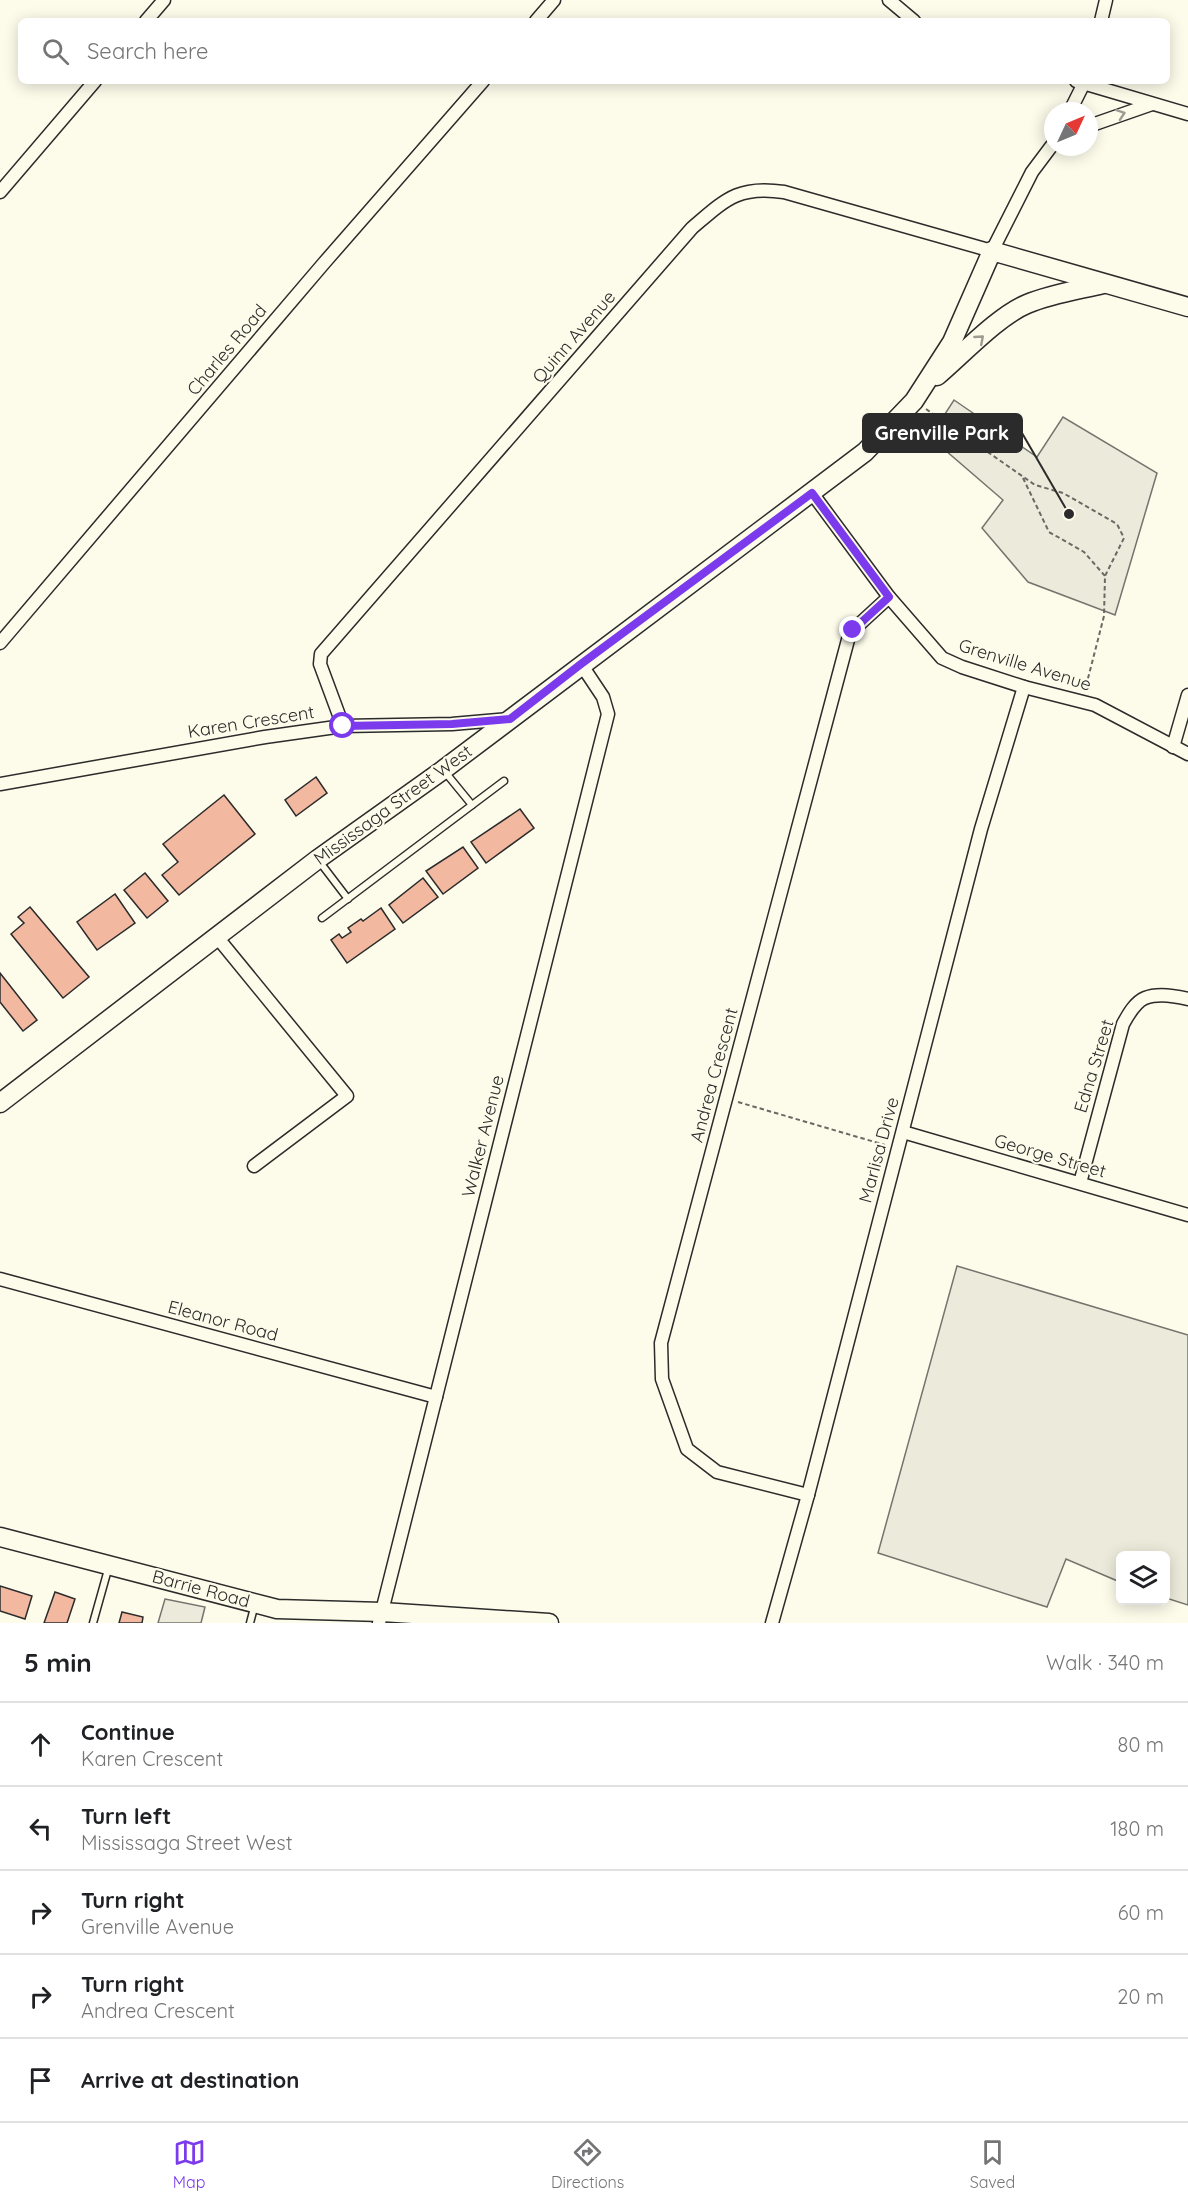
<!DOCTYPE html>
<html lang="en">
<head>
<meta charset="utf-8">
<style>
  :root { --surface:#fff; --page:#f6f6f6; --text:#202124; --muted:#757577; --line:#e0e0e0; --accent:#7c3aed }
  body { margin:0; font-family:Quicksand,sans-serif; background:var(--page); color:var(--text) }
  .controls { position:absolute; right:18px; bottom:18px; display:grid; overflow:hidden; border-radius:9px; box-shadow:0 3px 15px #0003 }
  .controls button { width:54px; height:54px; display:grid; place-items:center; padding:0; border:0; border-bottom:2px solid var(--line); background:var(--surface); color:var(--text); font:30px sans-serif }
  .compass { position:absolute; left:1044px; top:102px; width:54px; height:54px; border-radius:50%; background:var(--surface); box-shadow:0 3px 15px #0003; rotate:46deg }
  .stop { position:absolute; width:18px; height:18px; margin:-14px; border:4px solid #7c3aed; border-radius:50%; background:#fff }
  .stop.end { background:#7c3aed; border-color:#fff; box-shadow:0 2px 6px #0008 }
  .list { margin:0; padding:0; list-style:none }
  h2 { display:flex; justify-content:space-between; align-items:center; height:78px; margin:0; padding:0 24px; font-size:26px }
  h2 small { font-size:20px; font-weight:400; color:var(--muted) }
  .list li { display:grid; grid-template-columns:39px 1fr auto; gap:18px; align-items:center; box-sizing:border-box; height:84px; padding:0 24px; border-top:2px solid var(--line) }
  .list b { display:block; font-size:22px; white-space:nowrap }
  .list p { margin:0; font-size:20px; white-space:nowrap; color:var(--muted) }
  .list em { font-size:20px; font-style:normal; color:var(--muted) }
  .icon { flex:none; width:33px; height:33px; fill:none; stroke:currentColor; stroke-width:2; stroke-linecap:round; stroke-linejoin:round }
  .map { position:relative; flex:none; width:1188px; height:1623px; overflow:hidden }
  .search { position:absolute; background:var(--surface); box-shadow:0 3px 15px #0003; left:18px; right:18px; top:18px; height:66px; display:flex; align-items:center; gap:15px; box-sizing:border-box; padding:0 21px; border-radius:9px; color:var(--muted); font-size:22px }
  .sheet { height:498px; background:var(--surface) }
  nav { display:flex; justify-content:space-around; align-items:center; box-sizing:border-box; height:84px; border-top:2px solid var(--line); background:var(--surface); font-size:16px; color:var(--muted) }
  nav a { display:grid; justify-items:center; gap:3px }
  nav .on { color:var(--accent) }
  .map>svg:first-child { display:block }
  .green { fill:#ecebdb; stroke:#74746e; stroke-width:1.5 }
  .building { fill:#f2b8a0; stroke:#2b2b2b; stroke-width:1.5 }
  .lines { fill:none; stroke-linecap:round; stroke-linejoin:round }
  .lane-casing { stroke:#2b2b2b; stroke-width:9 }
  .street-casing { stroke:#2b2b2b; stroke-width:15 }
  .secondary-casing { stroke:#2b2b2b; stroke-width:21 }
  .path { stroke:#6a6964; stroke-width:2; stroke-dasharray:4.5 3; stroke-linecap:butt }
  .lane { stroke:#fdfbea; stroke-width:6 }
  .street { stroke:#fdfbea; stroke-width:12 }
  .secondary { stroke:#fdfbea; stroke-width:18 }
  .oneway { stroke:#9e9d94 }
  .route { stroke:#7c3aed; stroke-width:8 }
  .labels { text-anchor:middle; stroke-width:4.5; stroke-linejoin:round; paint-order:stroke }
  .street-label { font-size:18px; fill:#2b2b2b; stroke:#fdfbea }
  .leader { fill:none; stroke:#2b2b2b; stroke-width:2 }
  .callout-dot { fill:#2b2b2b; stroke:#fdfbea; stroke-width:2 }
  .callout { fill:#2b2b2b; stroke:#2b2b2b; stroke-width:2 }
  .callout-label { font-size:20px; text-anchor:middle; font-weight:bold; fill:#fff }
</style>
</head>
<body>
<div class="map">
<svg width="1188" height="1623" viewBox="0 0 1188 1623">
  <rect width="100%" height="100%" fill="#fdfbea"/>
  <g class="green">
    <polygon points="954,400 1037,457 1063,417 1157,473 1115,615 1028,582 982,528 1003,500 930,437"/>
    <polygon points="957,1266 1188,1335 1188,1605 1166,1598 1166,1556 1120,1556 1120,1582 1066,1559 1047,1607 878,1553"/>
    <polygon points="165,1599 205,1607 201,1623 158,1623"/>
  </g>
  <g class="building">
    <polygon points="316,777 327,793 296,816 285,800"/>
    <polygon points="224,795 255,834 179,895 162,875 178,862 163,844"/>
    <polygon points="520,809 534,828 486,863 471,842"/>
    <polygon points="463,847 478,868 443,894 426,871"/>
    <polygon points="145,873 168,901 147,918 124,890"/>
    <polygon points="423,878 438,897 403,923 389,905"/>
    <polygon points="115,894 135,923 97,950 77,922"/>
    <polygon points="30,907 89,977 63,998 11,934 24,923 18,917"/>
    <polygon points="381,908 395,929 347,963 331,940 339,934 342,938 351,932 348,928 361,919 363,921"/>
    <polygon points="0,973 37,1020 23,1031 0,1002"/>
    <polygon points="0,1586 32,1596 25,1619 0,1611"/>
    <polygon points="55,1592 75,1599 67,1623 44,1623"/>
    <polygon points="122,1612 143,1617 142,1623 119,1623"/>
  </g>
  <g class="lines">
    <g class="lane-casing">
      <g id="lane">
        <polyline points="445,772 472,805"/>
        <polyline points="319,861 348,899"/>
        <polyline points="322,918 504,781"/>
        <polyline points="93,1623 109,1566"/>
        <polyline points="250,1623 255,1604"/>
      </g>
    </g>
    <g class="street-casing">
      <g id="street">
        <polyline points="889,0 914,21"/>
        <polyline points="146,21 164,0"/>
        <polyline points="536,21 554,0"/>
        <polyline points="1101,21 1106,0"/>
        <polyline points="1076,81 1188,114"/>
        <polyline points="1070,111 1085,81"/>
        <polyline points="1089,126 1152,104"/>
        <polyline points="0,192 95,81"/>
        <polyline points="812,493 889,597 942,658 962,667 1024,687 1095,705 1188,754"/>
        <polyline points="0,643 324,263 483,81"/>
        <path d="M 343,726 L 320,664 L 321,654 L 692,228 C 725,200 738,185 784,192 L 992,251 L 1032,172 L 1053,144"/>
        <polyline points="1173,747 1188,695"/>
        <polyline points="0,784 265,737 343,726 452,724 509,719"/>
        <polyline points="217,937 347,1096 254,1166"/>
        <polyline points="903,1132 1188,1215"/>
        <path d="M 1080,1183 L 1123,1024 C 1128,1015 1135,1002 1145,998 C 1157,993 1176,996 1188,999"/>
        <polyline points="0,1279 436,1397"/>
        <polyline points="808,1495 717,1472 687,1449 662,1379 661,1343 849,636 853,630 889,597"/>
        <polyline points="379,1623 608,714 603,697 581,664"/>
        <polyline points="772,1623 808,1495 981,829 1024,687"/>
      </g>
    </g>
    <g class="secondary-casing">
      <g id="secondary">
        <path d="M 937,376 C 962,355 998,316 1027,304 C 1051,294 1078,290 1103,284"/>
        <polyline points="0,1103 318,859 443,770 865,452 914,401 952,342 992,251 1188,307"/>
        <polyline points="0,1537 277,1609 382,1612 549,1623"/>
      </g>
    </g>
    <g class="path">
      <polyline points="926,409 1035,485 1063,493 1117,524 1124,538 1105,576 1104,616 1085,690"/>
      <polyline points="1023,478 1049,532 1084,552 1105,576"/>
      <polyline points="738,1102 885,1145"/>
    </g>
    <use href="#lane" class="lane"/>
    <use href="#street" class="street"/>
    <use href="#secondary" class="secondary"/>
  </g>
  <defs><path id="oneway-chevron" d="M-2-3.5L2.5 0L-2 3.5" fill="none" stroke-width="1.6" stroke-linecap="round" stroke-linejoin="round" transform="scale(1.5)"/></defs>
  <g class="oneway">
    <use href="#oneway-chevron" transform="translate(1121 114) rotate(-19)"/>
    <use href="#oneway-chevron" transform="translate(980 339) rotate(-41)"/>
  </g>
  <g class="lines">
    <polyline class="route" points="343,726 452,724 510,719 581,664 812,493 889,597 853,630"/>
  </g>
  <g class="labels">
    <g class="street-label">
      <text transform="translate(574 337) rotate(-49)" y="6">Quinn Avenue</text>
      <text transform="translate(227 350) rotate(-50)" y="6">Charles Road</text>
      <text transform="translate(1025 665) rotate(17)" y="6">Grenville Avenue</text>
      <text transform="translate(251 722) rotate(-9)" y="6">Karen Crescent</text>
      <text transform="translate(393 805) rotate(-36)" y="6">Mississaga Street West</text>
      <text transform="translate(1094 1066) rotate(-73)" y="6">Edna Street</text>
      <text transform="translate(714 1075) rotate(-75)" y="6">Andrea Crescent</text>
      <text transform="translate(483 1136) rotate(-76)" y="6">Walker Avenue</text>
      <text transform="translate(879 1150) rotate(-75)" y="6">Marlisa Drive</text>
      <text transform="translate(1050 1156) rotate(16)" y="6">George Street</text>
      <text transform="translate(223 1321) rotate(15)" y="6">Eleanor Road</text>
      <text transform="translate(201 1589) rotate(15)" y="6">Barrie Road</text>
    </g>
  </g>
  <path class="leader" d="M1069 514L1022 433"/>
  <circle class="callout-dot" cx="1069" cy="514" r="6"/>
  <rect class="callout" x="863" y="414" width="159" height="38" rx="6"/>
  <g class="callout-label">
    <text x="942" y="440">Grenville Park</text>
  </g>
</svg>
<div class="controls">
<button><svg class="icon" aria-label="layers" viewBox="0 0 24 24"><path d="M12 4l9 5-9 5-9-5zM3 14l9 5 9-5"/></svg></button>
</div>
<svg class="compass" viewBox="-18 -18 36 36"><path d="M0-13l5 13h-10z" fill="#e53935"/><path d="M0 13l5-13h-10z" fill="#757577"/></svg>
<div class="stop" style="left:343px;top:726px"></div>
<div class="stop end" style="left:853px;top:630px"></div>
<div class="search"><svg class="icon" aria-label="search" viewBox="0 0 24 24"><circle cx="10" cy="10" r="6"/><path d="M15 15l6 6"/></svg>Search here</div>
</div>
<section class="sheet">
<h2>5 min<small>Walk · 340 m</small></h2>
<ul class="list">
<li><svg class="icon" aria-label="ahead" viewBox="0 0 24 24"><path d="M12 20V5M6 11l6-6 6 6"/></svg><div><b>Continue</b><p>Karen Crescent</p></div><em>80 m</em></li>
<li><svg class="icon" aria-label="left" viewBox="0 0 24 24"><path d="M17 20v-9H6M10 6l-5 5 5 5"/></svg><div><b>Turn left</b><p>Mississaga Street West</p></div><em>180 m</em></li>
<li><svg class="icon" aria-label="right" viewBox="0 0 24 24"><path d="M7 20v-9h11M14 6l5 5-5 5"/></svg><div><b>Turn right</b><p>Grenville Avenue</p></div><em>60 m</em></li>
<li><svg class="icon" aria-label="right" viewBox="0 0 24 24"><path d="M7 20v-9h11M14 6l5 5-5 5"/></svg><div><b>Turn right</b><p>Andrea Crescent</p></div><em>20 m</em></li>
<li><svg class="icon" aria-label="arrive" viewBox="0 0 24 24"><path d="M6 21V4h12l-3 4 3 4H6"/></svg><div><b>Arrive at destination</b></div></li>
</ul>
</section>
<nav>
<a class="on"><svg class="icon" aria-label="map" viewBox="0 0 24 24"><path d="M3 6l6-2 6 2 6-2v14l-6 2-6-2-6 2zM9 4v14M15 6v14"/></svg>Map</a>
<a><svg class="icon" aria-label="directions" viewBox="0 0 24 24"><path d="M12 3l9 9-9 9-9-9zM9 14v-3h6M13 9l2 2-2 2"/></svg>Directions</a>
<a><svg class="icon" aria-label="saved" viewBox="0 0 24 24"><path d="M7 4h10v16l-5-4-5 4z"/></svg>Saved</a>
</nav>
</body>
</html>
